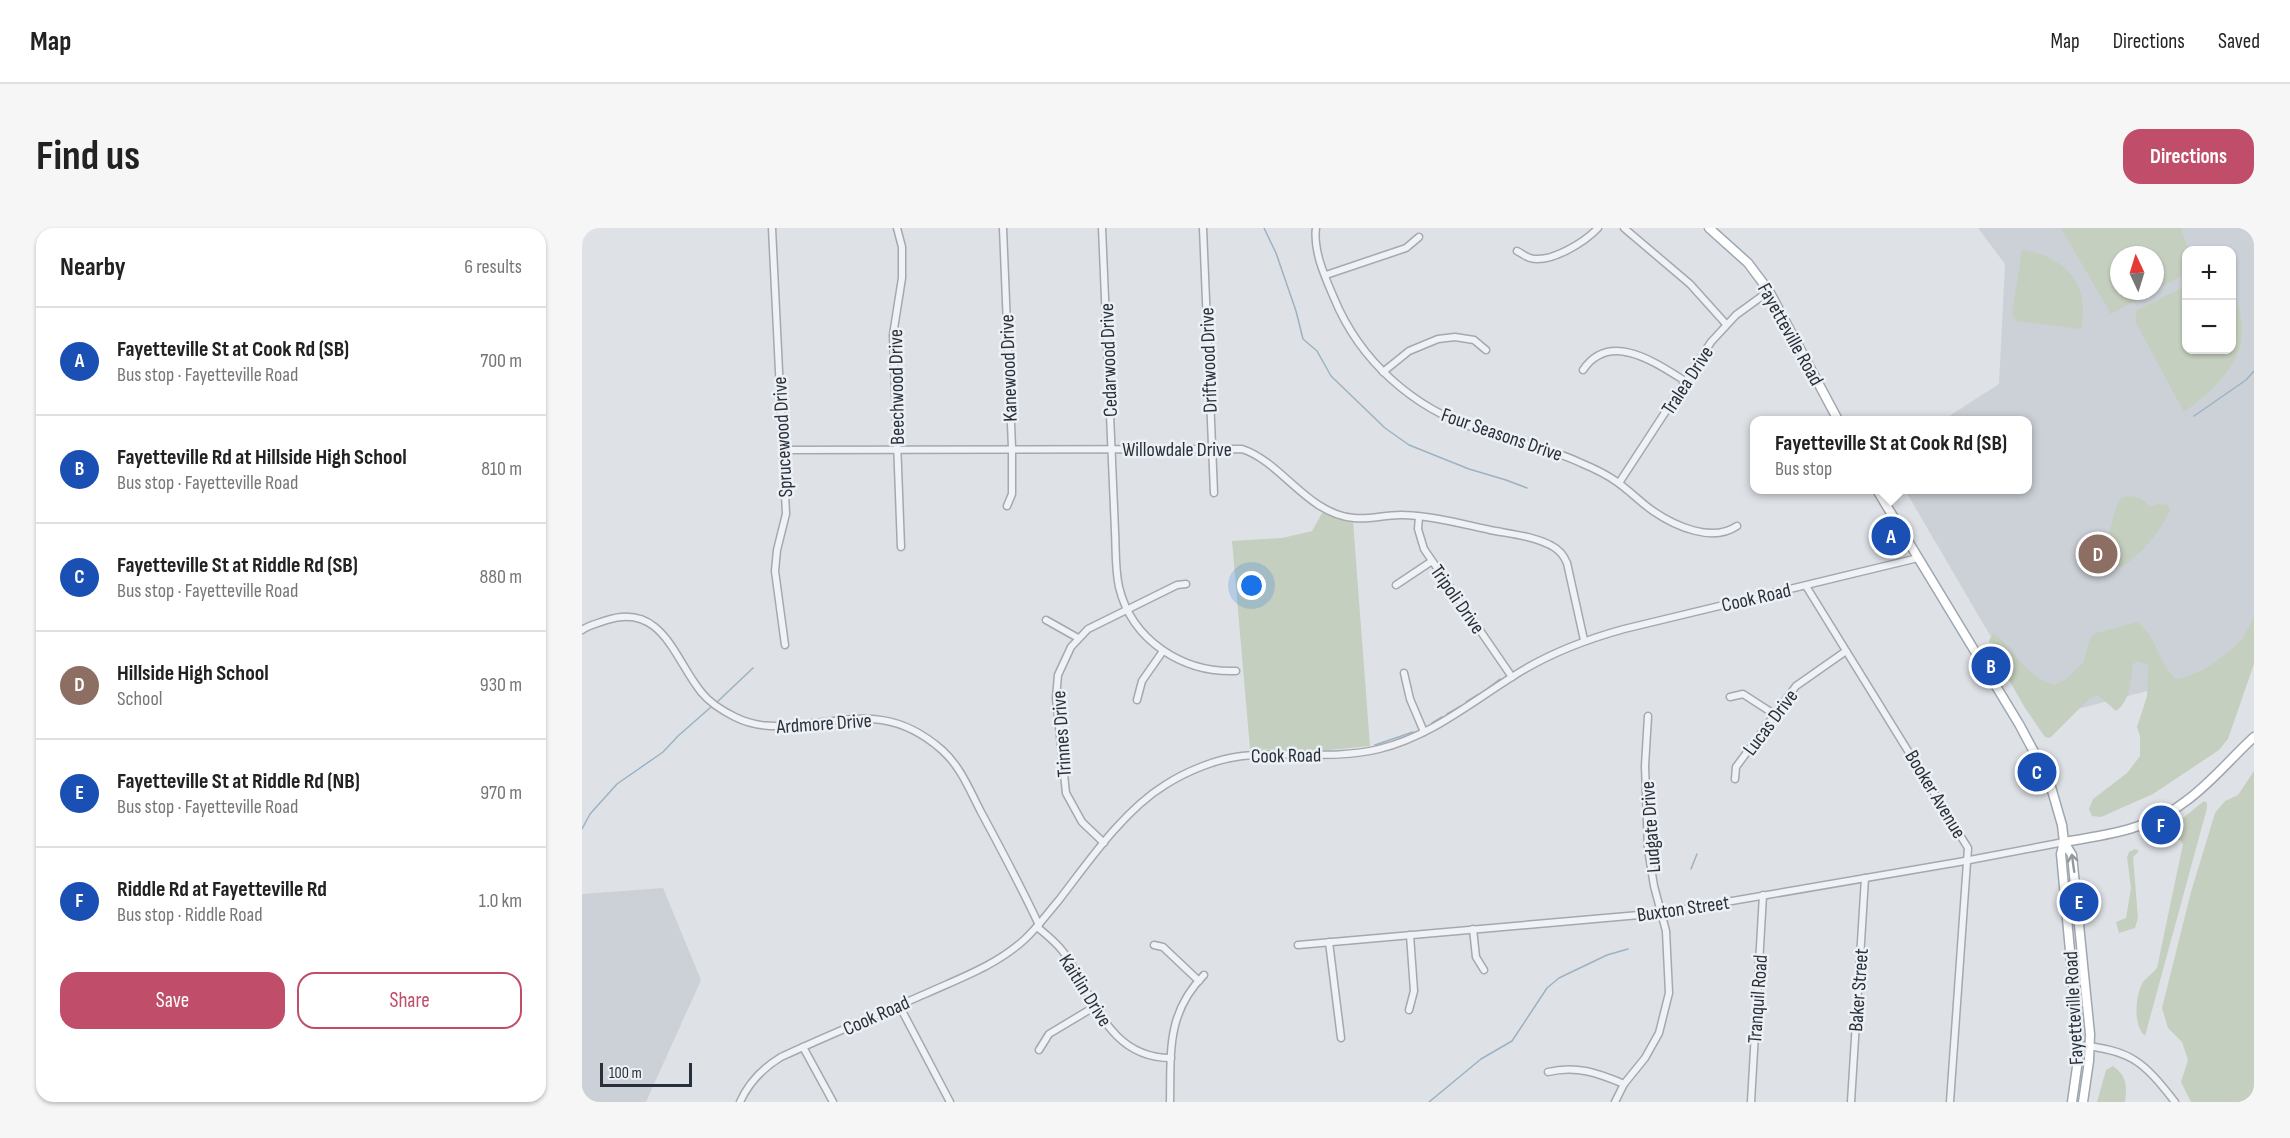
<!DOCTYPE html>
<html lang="en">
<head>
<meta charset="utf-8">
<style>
  :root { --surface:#fff; --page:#f6f6f6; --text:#222; --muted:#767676; --line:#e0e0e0; --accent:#c04d69 }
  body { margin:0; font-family:"Sofia Sans Condensed",sans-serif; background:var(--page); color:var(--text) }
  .controls { position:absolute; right:18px; top:18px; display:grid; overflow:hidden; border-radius:12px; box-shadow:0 2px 4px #0004 }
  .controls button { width:54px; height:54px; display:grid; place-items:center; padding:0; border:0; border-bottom:2px solid var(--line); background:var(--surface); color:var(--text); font:30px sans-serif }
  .compass { position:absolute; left:1528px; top:18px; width:54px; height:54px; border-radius:50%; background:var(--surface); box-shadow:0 2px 4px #0004; rotate:356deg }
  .scale { position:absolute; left:18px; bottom:15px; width:92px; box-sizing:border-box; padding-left:6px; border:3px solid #28313b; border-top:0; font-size:16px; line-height:21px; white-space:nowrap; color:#28313b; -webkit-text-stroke:4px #edf0f4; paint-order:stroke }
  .you { position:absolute; left:670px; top:358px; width:21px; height:21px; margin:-15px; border:4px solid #fff; border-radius:50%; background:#1a73e8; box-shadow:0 0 0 9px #1a73e833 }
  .badge { display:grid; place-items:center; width:39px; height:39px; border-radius:50%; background:var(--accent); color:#fff; font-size:20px; font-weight:700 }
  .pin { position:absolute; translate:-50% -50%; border:3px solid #fff; box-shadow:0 2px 6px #0006 }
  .popup { position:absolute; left:1168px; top:188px; width:282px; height:78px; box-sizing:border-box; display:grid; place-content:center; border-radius:12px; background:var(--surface); filter:drop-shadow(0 2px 4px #0005); font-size:20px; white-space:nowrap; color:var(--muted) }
  .popup b { font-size:22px; color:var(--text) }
  .popup::after { content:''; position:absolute; left:50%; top:100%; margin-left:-12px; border:12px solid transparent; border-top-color:var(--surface) }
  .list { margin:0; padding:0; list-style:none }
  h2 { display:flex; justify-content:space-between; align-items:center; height:78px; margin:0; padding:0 24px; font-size:26px }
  h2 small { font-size:20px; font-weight:400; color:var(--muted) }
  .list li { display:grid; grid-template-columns:39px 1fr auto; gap:18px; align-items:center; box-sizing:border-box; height:108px; padding:0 24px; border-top:2px solid var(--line) }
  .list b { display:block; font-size:22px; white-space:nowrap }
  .list p { margin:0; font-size:20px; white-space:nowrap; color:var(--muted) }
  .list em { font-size:20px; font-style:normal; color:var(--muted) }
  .actions { display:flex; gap:12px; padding:18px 24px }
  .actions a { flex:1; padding:14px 0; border:2px solid var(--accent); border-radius:18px; text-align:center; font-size:21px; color:var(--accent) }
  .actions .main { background:var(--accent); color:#fff }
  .map { position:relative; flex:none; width:1672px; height:874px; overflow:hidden; border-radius:18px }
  header { display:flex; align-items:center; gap:36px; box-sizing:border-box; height:84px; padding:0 30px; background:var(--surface); border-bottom:2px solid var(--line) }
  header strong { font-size:28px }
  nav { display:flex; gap:33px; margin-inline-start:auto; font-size:21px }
  .intro { display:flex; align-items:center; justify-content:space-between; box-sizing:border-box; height:144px; padding:0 36px }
  h1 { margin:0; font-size:42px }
  .button { padding:15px 27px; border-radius:18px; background:var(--accent); color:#fff; font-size:21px; font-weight:700 }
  main { display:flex; gap:36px; padding:0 36px }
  aside { flex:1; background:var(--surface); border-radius:18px; box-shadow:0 2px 4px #0004 }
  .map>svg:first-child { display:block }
  .built { fill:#ccd1d7; fill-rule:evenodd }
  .green { fill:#c5cfbf }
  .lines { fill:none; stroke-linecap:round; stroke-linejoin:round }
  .stream { stroke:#9cb2c3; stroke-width:1.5 }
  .minor-casing { stroke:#a4a9af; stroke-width:9 }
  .major-casing { stroke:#9ea7b0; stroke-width:11 }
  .minor { stroke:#f0f2f5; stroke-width:6 }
  .major { stroke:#fff; stroke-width:8 }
  .oneway { stroke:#94989d }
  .labels { text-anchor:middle; stroke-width:5; stroke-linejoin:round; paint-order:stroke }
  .street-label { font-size:20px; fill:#28313b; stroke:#edf0f4 }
</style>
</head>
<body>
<header>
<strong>Map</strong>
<nav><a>Map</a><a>Directions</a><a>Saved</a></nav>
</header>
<div class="intro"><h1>Find us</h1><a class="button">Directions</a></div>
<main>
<aside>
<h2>Nearby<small>6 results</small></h2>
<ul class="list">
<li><span class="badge" style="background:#1a4fb4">A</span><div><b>Fayetteville St at Cook Rd (SB)</b><p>Bus stop · Fayetteville Road</p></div><em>700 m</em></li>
<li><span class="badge" style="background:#1a4fb4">B</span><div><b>Fayetteville Rd at Hillside High School</b><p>Bus stop · Fayetteville Road</p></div><em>810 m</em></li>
<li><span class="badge" style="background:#1a4fb4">C</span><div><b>Fayetteville St at Riddle Rd (SB)</b><p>Bus stop · Fayetteville Road</p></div><em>880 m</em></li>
<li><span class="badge" style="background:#8d6e63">D</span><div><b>Hillside High School</b><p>School</p></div><em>930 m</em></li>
<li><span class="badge" style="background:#1a4fb4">E</span><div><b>Fayetteville St at Riddle Rd (NB)</b><p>Bus stop · Fayetteville Road</p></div><em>970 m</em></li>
<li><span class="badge" style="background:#1a4fb4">F</span><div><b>Riddle Rd at Fayetteville Rd</b><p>Bus stop · Riddle Road</p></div><em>1.0 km</em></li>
</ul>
<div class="actions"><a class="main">Save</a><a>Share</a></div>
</aside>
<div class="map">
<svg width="1672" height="874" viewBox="0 0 1672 874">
  <rect width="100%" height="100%" fill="#dee2e6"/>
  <g class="built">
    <path d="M 1396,0 L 1672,0 L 1672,424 L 1669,436 L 1457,491 L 1323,262 L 1446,262 L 1446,192 L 1361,192 L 1417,156 L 1423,36 ZM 1604,22 L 1650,22 L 1650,122 L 1604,122 ZM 1537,27 L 1573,27 L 1573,63 L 1537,63 Z"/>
    <polygon points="81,660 119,752 64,874 0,874 0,666"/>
  </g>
  <g class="green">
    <polygon points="1479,0 1599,0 1606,22 1604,22 1604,32 1600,48 1573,62 1573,27 1537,27 1537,63 1571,63 1529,86"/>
    <path d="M 1440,22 C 1483,28 1509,57 1499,101 L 1435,93 L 1430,86 Z"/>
    <path d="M 1650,55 C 1654,70 1659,85 1660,101 C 1661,137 1628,165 1602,184 L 1553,93 L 1555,82 L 1604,58 L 1604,122 L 1650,122 Z"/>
    <path d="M 1545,268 L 1559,270 L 1568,279 L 1575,276 L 1586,277 L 1588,282 C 1576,309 1549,340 1519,347 L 1516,345 L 1515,326 C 1532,312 1527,288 1539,270 Z"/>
    <polygon points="740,285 771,293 788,518 737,523 668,521 650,313 700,310 730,303"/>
    <path d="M 1672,388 L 1672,436 L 1646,511 L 1637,522 L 1571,566 L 1519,589 L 1510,588 L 1507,581 L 1511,571 L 1545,545 L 1558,528 L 1558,508 L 1555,499 L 1565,468 L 1566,437 L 1556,433 L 1551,436 C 1549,451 1548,474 1534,483 L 1516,467 L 1508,470 L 1468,510 L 1463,509 L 1443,480 L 1409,420 L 1407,413 L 1411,405 C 1434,421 1441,448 1472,457 L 1484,451 L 1501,435 L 1508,410 L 1514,405 L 1555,394 C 1576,409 1576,436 1594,451 C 1617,448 1642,429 1658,413 C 1664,406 1668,396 1672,388 Z"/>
    <polygon points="1672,543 1672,874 1609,874 1599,854 1606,832 1600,814 1586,800 1580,780 1609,664 1633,585 1643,573 1656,567"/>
    <path d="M 1622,573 L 1625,575 L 1625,580 L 1563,808 C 1551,798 1553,767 1561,754 C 1565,749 1571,745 1575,740 L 1601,616 L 1599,613 L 1590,608 L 1591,598 Z"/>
    <polygon points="1553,621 1557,623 1551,629 1556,690 1553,700 1537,705 1534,694 1544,690 1549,660 1545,629 1547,624"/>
    <path d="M 1531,838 C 1545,848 1545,858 1543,874 L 1515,874 L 1524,842 Z"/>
  </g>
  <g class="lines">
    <g class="stream">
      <polyline points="682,0 694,25 714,83 721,111 735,123 749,148 803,200 827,217 887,241 924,252 945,260"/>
      <polyline points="1612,188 1664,152 1672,143"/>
      <polyline points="902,463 918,451"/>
      <polyline points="884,474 897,466"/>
      <polyline points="133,476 171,440"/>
      <polyline points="865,486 879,478"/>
      <polyline points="850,495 860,489"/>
      <polyline points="793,517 831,504"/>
      <polyline points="0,601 8,586 35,556 81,524 96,508 129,479"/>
      <polyline points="1109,641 1115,626"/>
      <polyline points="847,874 899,831 930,813 965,760 977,750 1025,727 1046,721"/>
    </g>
    <g class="minor-casing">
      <g id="minor">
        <polyline points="190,0 204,286 195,322 193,343 203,417"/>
        <polyline points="315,0 320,19 320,50 311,107 319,319"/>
        <polyline points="421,0 430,220 430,266 425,278"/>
        <path d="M 520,0 L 533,303 C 534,322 533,341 537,359 C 550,413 601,445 654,443"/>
        <polyline points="621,0 632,265"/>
        <path d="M 734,0 C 731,23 743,49 752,70 C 778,133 831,180 895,201 C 929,213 966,219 999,235 C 1011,240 1024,246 1035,254 C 1048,263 1058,274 1071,283 C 1093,298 1130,315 1155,298"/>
        <polyline points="1042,0 1108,56 1144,96"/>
        <path d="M 935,23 C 939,25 944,29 948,30 C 968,36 1003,14 1016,0"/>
        <polyline points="744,47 824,20 837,9"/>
        <path d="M 1001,142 C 1028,102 1074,135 1103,153"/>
        <polyline points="801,144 827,123 856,111 873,109 892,112 904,122"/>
        <path d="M 201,222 L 660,221 C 700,234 725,286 772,290 C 788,292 805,286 822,287 C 851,288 880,296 908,302 C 929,306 952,308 970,318 C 978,322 982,328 985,335 L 1002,412"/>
        <polyline points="1037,255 1129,114 1154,87 1187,63"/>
        <polyline points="837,289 836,301 842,321 930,449"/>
        <polyline points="814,357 850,333"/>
        <polyline points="1224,358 1386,620 1368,874"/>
        <polyline points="464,392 496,410"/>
        <path d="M 0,402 C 7,397 17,395 25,392 C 81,374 93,433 120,465 C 128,475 141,483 153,489 C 173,499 192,499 215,497 C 273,491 311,479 360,522 C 379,539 388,563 399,584 C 419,621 439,659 457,697"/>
        <polyline points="822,445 828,471 842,504"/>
        <polyline points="1148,469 1161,466 1192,486"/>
        <polyline points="555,472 560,453 581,423"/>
        <polyline points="1153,551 1154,539 1214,458 1264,423"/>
        <polyline points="522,615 500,594 484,565 474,470 476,447 489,419 506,401 595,357 604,356"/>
        <path d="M 455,699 C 465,707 475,715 482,725 C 512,767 525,830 589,830"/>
        <polyline points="891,701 894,729 902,742"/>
        <polyline points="747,714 759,810"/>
        <polyline points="572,717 581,719 617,753"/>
        <polyline points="716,717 1080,685 1377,634 1482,614"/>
        <polyline points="317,777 368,874"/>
        <polyline points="827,782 832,763 828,707"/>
        <path d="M 1496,817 C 1549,822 1561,833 1593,874"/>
        <polyline points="221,819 251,874"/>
        <polyline points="457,822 467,806 512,779"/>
        <path d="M 966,844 C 994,837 1016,845 1042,856"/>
        <path d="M 158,874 C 167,854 181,840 199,829 C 247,807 295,787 343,766 C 378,750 413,738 442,712 C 455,700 465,686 477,672 C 507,633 541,583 583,557 C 605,543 634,531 660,528 C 706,523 752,532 797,521 C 847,509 887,476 930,449 C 965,426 1002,412 1042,401 L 1336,330"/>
        <path d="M 588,874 C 589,825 584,785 622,747"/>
        <polyline points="1033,874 1042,856 1063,830 1077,805 1087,765 1084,703 1072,658 1066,621 1063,538 1066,488"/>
        <polyline points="1169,874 1181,667"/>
        <polyline points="1269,874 1283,650"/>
      </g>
    </g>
    <g class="major-casing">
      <g id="major">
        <polyline points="1127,0 1166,35 1187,63 1256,192"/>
        <polyline points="1295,262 1437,496 1467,552 1480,597 1482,614 1479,626 1496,809 1496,832 1490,874"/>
        <polyline points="1482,614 1490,627 1508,806 1507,833 1501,874"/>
        <path d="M 1482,614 C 1525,607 1569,601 1604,573 C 1629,555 1649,530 1672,509"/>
      </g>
    </g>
    <use href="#minor" class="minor"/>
    <use href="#major" class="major"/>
  </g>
  <defs><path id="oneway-shaft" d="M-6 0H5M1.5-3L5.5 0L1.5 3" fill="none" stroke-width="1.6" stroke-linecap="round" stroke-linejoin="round" transform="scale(1.5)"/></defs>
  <use class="oneway" href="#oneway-shaft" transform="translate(1491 635) rotate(-98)"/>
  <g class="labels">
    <g class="street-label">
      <text transform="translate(1209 106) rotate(61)" y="7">Fayetteville Road</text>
      <text transform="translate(526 132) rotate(-92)" y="7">Cedarwood Drive</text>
      <text transform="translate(626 132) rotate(-92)" y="7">Driftwood Drive</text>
      <text transform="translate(426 140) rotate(-92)" y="7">Kanewood Drive</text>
      <text transform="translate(1105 152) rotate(-57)" y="7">Tralea Drive</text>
      <text transform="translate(314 159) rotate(-91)" y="7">Beechwood Drive</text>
      <text transform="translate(920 206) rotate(19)" y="7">Four Seasons Drive</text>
      <text transform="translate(200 209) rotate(-93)" y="7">Sprucewood Drive</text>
      <text x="595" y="228">Willowdale Drive</text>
      <text transform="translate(1174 369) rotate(-13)" y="7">Cook Road</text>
      <text transform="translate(876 371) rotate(55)" y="7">Tripoli Drive</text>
      <text transform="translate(1188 494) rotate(-53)" y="7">Lucas Drive</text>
      <text transform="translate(242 495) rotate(-4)" y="7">Ardmore Drive</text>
      <text transform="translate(479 506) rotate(-94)" y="7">Trinnes Drive</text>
      <text transform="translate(704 527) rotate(-1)" y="7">Cook Road</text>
      <text transform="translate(1354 566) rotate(59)" y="7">Booker Avenue</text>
      <text transform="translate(1068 599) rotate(-94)" y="7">Ludgate Drive</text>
      <text transform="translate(1101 680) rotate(-8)" y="7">Buxton Street</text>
      <text transform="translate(504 762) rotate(58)" y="7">Kaitlin Drive</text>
      <text transform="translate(1276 762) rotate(-86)" y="7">Baker Street</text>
      <text transform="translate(1175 771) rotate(-86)" y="7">Tranquil Road</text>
      <text transform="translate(1491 780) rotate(-93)" y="7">Fayetteville Road</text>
      <text transform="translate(294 787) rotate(-24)" y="7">Cook Road</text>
    </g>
  </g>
</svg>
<div class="controls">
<button>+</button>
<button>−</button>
</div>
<svg class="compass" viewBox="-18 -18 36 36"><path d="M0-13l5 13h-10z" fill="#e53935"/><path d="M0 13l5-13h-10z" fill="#767676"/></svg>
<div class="scale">100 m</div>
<div class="you"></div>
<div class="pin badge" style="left:1309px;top:308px;background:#1a4fb4">A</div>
<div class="popup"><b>Fayetteville St at Cook Rd (SB)</b>Bus stop</div>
<div class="pin badge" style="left:1409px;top:438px;background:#1a4fb4">B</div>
<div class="pin badge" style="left:1455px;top:544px;background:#1a4fb4">C</div>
<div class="pin badge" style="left:1516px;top:326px;background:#8d6e63">D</div>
<div class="pin badge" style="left:1497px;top:674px;background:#1a4fb4">E</div>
<div class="pin badge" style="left:1579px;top:597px;background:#1a4fb4">F</div>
</div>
</main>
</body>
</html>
